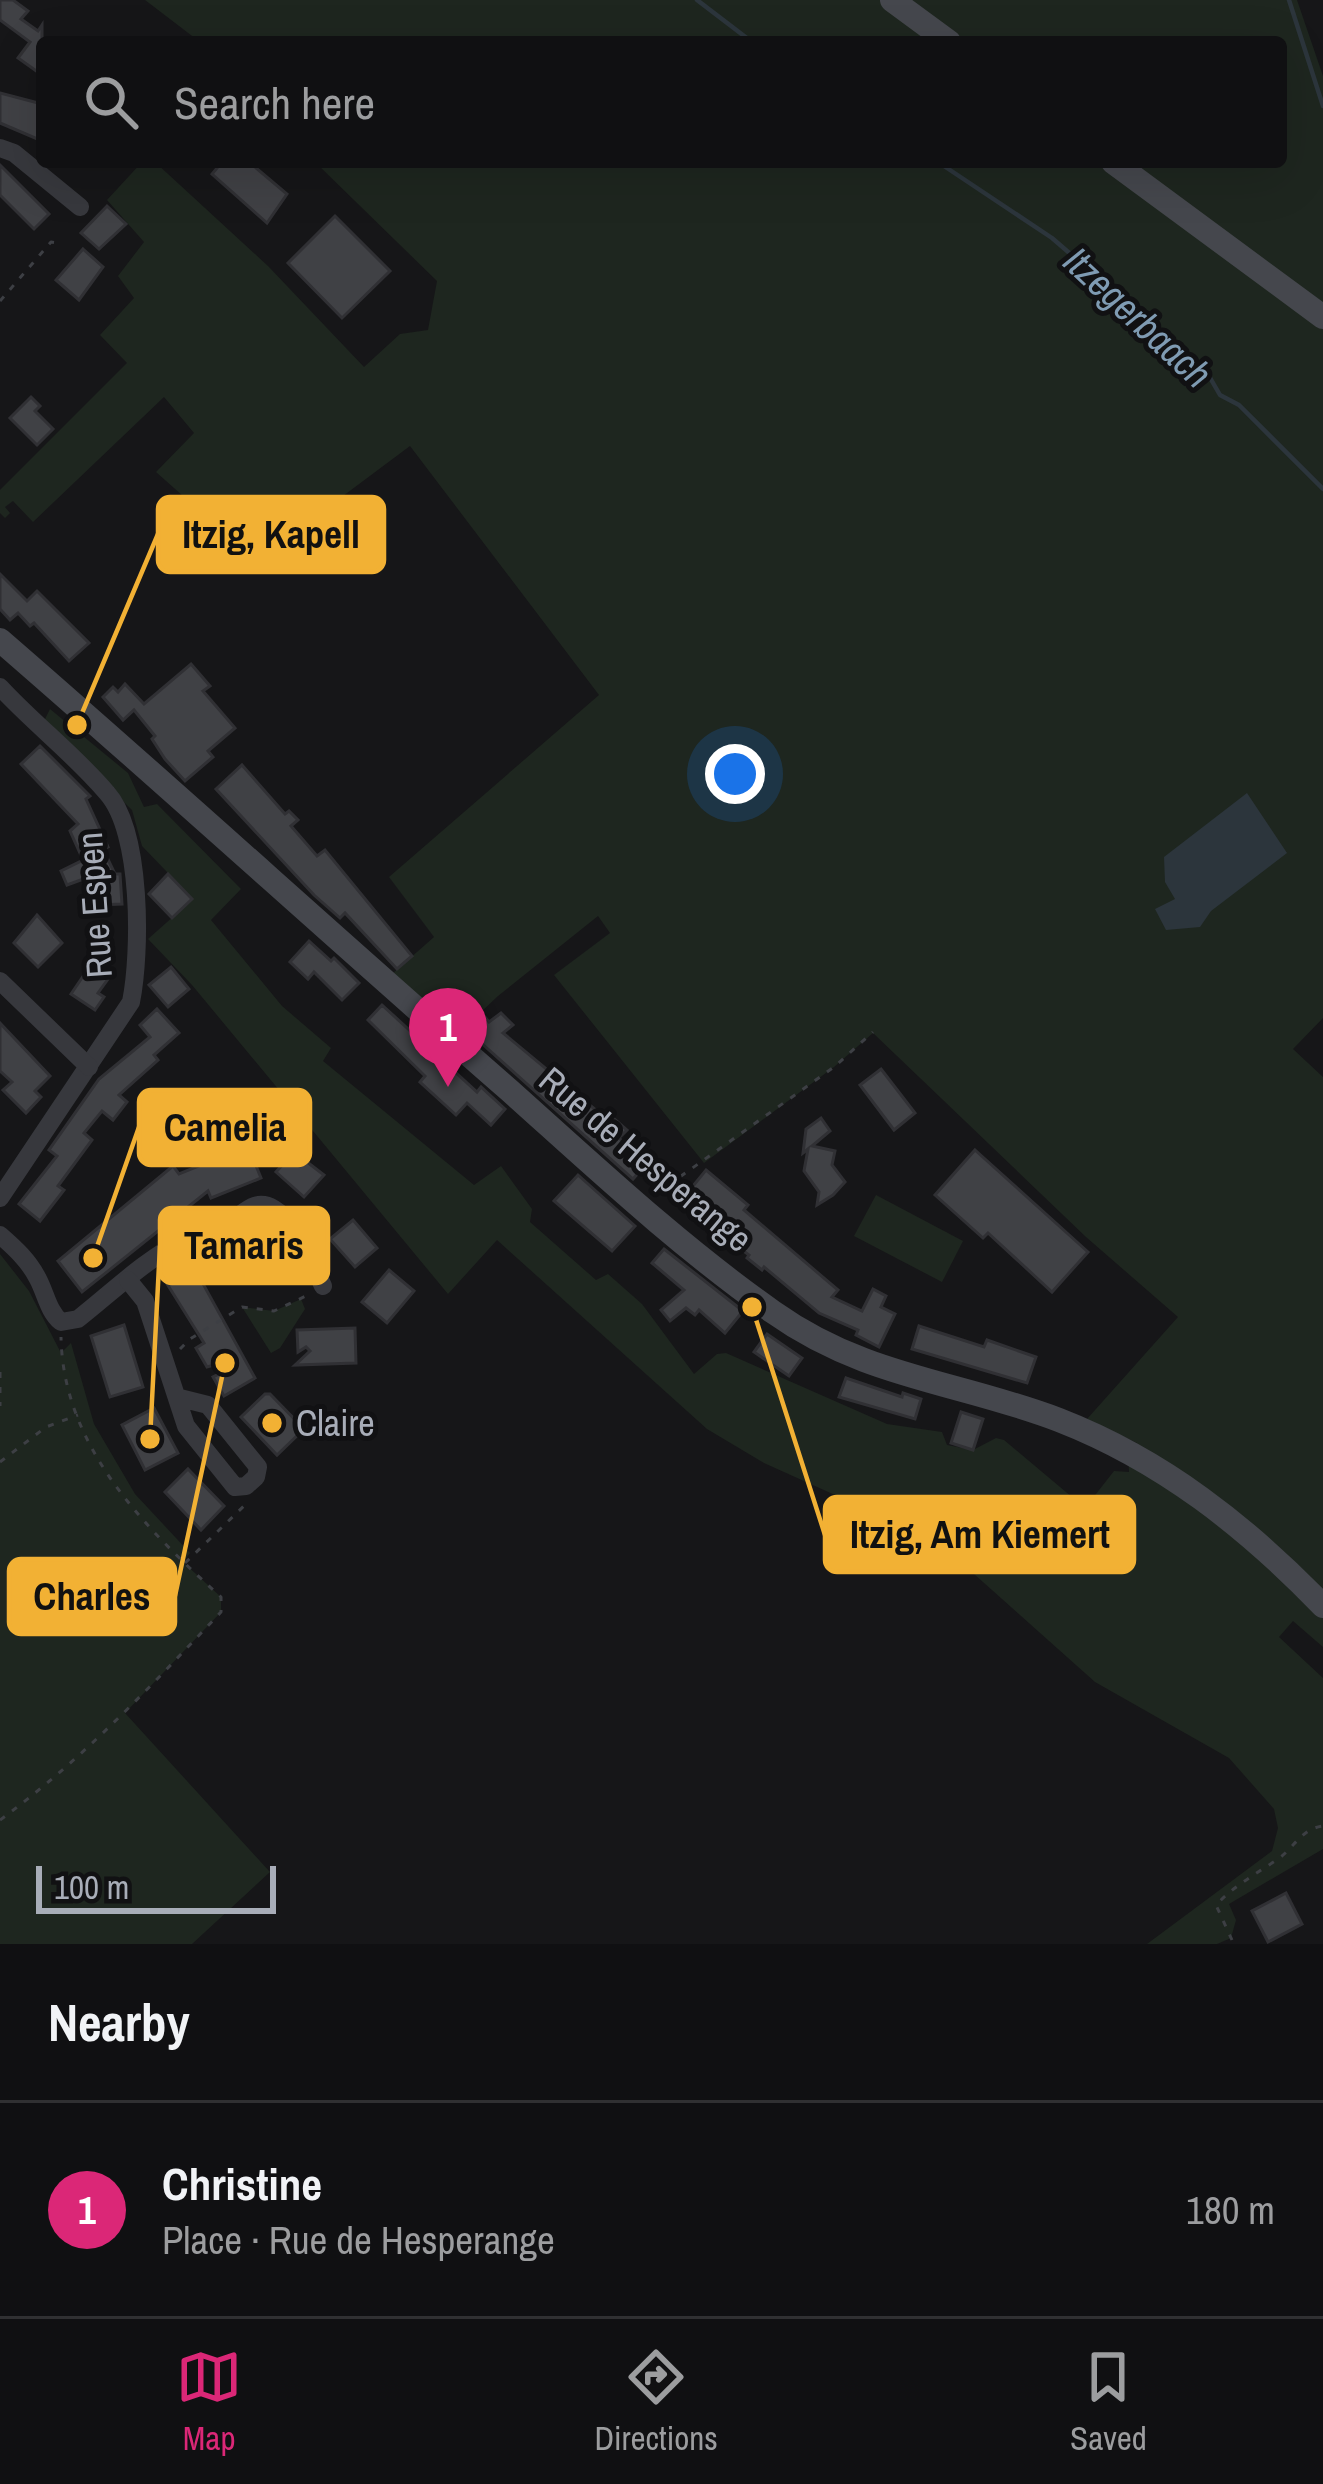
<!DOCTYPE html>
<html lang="en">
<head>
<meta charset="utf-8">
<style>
  :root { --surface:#101012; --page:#19191b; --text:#f1f3f6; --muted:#9c9d9f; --line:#303032; --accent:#db2777 }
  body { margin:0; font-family:"Archivo Narrow",sans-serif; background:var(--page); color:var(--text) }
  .scale { position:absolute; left:36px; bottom:30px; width:240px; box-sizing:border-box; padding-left:12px; border:6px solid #a8adb8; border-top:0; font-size:33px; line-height:42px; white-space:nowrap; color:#a8adb8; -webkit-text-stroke:9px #111113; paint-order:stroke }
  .you { position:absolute; left:735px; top:774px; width:42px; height:42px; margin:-30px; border:9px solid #fff; border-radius:50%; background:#1a73e8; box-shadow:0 0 0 18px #1a73e833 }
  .badge { display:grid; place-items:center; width:78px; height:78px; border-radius:50%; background:var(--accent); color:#fff; font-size:39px; font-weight:700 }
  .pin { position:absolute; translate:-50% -99px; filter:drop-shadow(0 3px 6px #0008) }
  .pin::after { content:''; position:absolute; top:63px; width:42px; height:36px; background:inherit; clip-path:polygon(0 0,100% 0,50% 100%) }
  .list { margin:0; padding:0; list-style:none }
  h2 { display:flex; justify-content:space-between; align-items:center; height:156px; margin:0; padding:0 48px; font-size:51px }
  h2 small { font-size:39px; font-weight:400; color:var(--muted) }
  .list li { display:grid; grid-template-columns:78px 1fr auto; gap:36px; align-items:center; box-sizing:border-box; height:216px; padding:0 48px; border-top:3px solid var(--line) }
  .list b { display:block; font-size:45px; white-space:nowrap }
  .list p { margin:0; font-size:39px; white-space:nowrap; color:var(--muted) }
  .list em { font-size:39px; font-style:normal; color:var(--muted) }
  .icon { flex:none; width:66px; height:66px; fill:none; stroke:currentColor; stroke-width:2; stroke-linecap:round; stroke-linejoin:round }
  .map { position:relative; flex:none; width:1323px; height:1944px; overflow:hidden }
  .search { position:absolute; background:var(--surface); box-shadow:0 12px 48px #0002; left:36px; right:36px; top:36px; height:132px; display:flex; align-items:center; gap:30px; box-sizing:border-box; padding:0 42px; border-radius:12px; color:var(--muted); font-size:45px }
  .sheet { height:372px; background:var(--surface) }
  nav { display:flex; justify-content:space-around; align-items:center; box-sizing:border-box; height:168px; border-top:3px solid var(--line); background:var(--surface); font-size:33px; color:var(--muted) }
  nav a { display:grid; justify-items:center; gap:6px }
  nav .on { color:var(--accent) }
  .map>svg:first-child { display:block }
  .green { fill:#1e261f }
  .water { fill:#2c353c }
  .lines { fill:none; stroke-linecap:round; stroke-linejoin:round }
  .stream { stroke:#2c353c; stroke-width:4.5 }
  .building { fill:#404145; stroke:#303034; stroke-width:3 }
  .path { stroke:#3d3f44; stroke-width:3; stroke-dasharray:6 9; stroke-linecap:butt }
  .street { stroke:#37383d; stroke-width:18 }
  .secondary { stroke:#45474d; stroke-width:24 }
  .poi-dot { fill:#f2b134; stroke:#111113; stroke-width:4.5 }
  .labels { text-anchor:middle; stroke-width:10; stroke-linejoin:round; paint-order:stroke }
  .street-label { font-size:36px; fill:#a8adb8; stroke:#111113 }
  .poi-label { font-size:36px; fill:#a8adb8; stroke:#111113; text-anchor:start }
  .water-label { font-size:39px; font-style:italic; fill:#7f9bb3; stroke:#111113 }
  .leader { fill:none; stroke:#f2b134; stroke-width:4.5 }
  .callout-dot { fill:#f2b134; stroke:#111113; stroke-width:4.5 }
  .callout { fill:#f2b134; stroke:#f2b134; stroke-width:4.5 }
  .callout-label { font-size:39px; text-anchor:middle; font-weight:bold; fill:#111 }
</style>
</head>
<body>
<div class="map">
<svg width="1323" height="1944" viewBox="0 0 1323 1944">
  <rect width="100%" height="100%" fill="#161618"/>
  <g class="green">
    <polygon points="145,0 1297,0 1323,76 1323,1018 1293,1049 1323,1077 1323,1647 1293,1621 1279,1637 1323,1678 1323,1849 1229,1904 1236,1920 1231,1938 1217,1944 1147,1944 1272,1851 1278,1828 1274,1809 1229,1758 1095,1682 937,1541 764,1463 707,1429 497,1240 448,1294 192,985 148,939 193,899 142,846 132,810 43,723 50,709 128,773 144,807 157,804 241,889 211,920 282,1006 331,1048 323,1061 474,1185 501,1166 532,1209 530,1222 596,1280 608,1274 642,1304 694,1374 717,1354 726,1353 887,1424 942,1432 947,1445 973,1450 996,1438 1004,1440 1085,1508 1114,1471 1129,1472 1128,1452 1137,1443 1087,1419 1178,1317 1086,1237 873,1033 834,1067 704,1163 554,975 610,933 598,916 498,996 459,1033 392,974 434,937 389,877 599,695 410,446 256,561 156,472 194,433 164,397 33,522 13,501 5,507 10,513 5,518 0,513 0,490 127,363 100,335 134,298 118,276 144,242 107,200 142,162 155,162 268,266 364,367 400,334 428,330 437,281 315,162 1281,162 1281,42 200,42"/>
    <polygon points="876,1195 963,1241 942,1282 854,1236"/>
    <polygon points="0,1254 29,1291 61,1353 71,1343 94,1424 135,1494 190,1553 183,1562 221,1597 221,1612 125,1713 270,1872 192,1944 0,1944"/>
    <polygon points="301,1299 305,1309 280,1348 271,1353 242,1307 274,1311"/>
  </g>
  <polygon class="water" points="1247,793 1287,853 1211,911 1200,927 1166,930 1155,909 1175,899 1165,882 1164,857"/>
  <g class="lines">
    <g class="stream">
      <polyline points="697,0 752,42"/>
      <polyline points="1289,0 1323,106"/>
      <polyline points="938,162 1052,238 1147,320 1155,335 1205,369 1220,395 1239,405 1323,489"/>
    </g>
  </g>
  <g class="building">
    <polygon points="0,0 13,0 28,11 21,19 38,31 42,25 42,75 18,58 30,42 0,20"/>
    <polygon points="0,93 42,104 42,141 0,123"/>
    <polygon points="222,162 249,162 287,194 267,223 212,174"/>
    <polygon points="0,165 49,214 34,229 0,195"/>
    <polygon points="107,206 126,224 99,249 81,233"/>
    <polygon points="335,216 390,271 342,318 288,263"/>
    <polygon points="83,249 103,267 79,300 56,280"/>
    <polygon points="31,397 40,406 35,411 53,429 37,445 10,418"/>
    <polygon points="0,574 27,601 37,591 89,643 69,661 34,623 30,626 18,613 10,620 0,609"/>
    <polygon points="191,664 210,686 203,691 235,728 208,751 213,757 185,781 165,759 152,739 155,736 134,710 123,720 103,697 113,687 118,692 125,684 144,704"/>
    <polygon points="40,746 90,796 86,799 108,847 103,849 115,874 120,874 122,904 99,905 97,874 67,885 61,871 83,860 70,831 78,824 21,764"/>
    <polygon points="242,765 285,814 289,811 298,820 291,826 317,856 325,850 412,956 397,969 345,913 340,918 314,895 216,789"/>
    <polygon points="168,874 192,899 172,918 149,894"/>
    <polygon points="37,915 62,943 38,967 14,943"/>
    <polygon points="309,941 331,961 334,958 359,983 342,1000 314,972 308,979 290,962"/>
    <polygon points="90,966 108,979 98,993 104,997 95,1010 71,994"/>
    <polygon points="171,967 189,989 168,1007 149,985"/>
    <polygon points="382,1005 477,1092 481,1087 505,1109 491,1125 467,1103 456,1115 420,1082 425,1076 368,1020"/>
    <polygon points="157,1009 179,1033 154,1055 158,1060 119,1095 127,1102 113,1120 102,1111 84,1133 92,1140 58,1186 64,1190 40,1221 19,1204 57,1156 49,1150 99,1079 150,1037 140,1025"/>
    <polygon points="501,1013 513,1025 503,1033 609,1121 612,1117 627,1130 619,1138 647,1163 633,1179 470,1033 485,1017 489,1022"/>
    <polygon points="0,1023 50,1076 35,1091 41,1097 26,1113 3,1090 12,1082 0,1071"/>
    <polygon points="881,1069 915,1113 894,1130 860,1085"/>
    <polygon points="821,1118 830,1131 812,1146 835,1151 832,1165 845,1182 833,1195 817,1205 819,1192 804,1171 808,1149 803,1153 806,1129"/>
    <polygon points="248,1146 261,1178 211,1198 208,1191 82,1292 58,1261 173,1166 179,1174"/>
    <polygon points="975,1150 1088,1252 1052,1292 988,1233 983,1238 935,1195"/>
    <polygon points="294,1152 324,1175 304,1197 276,1172"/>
    <polygon points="706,1170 748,1205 744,1210 838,1290 832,1297 862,1311 873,1289 886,1296 881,1307 895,1314 879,1347 856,1335 858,1330 819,1313 764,1267 762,1270 747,1258 749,1255 737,1246 740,1243 696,1210 684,1197"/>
    <polygon points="578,1175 635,1226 612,1251 554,1201"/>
    <polygon points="353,1220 377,1248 355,1267 330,1239"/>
    <polygon points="664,1249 743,1311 725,1333 699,1310 695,1315 686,1308 670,1321 661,1310 684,1290 652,1263"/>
    <polygon points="191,1262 255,1378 224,1396 213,1377 225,1371 221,1363 207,1367 196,1348 204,1343 164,1279"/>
    <polygon points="389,1270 414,1291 387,1323 362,1302"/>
    <polygon points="124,1325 143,1387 110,1397 91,1336"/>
    <polygon points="919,1326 984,1347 987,1340 1036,1357 1027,1383 912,1349"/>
    <polygon points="355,1328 356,1363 295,1365 310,1351 306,1347 298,1352 297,1330"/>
    <polygon points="767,1334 802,1358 789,1376 754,1352"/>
    <polygon points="846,1378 902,1397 903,1393 921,1399 915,1419 839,1397"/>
    <polygon points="265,1394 270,1394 304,1429 277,1455 241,1417"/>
    <polygon points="154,1408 178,1453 145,1470 122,1425"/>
    <polygon points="961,1412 983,1419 973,1450 951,1443"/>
    <polygon points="188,1469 224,1506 201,1530 165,1492"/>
    <polygon points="1286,1893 1302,1924 1268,1942 1252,1911"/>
  </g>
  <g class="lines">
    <g class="path">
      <polyline points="0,301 51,242 58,243"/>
      <polyline points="656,1194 834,1067 873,1032"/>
      <polyline points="180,1349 190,1339 242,1307 274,1311 308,1295"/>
      <polyline points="0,1372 0,1406"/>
      <polyline points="0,1462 46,1427 78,1415"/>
      <polyline points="185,1563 246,1504"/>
      <path d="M 0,1820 C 82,1760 151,1686 221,1612 L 221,1597 C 145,1528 63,1447 61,1337"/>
      <path d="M 1232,1940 L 1216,1905 C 1235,1885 1256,1874 1278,1859 C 1295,1847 1301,1829 1323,1826"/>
    </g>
    <g class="street">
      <polyline points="0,148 14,153 80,207"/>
      <path d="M 0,687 C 34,724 75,755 107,793 C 142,832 141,952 131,1002 L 0,1198"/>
      <polyline points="0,981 89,1067"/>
      <path d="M 0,1235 C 15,1248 29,1261 38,1279 C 46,1294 48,1311 61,1322 L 78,1319 C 111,1293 145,1260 182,1241 C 195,1234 211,1231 225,1225 C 242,1217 253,1196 274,1209 C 299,1224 311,1261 323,1286"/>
      <polyline points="128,1280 145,1301 186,1426 235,1487 246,1486 256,1477 258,1467 208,1405 180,1398"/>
    </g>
    <g class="secondary">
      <polyline points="892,0 949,42"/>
      <polyline points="1113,162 1323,317"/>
      <path d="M 0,640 C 171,788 338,941 509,1090 C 594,1166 679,1246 773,1312 C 866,1378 957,1381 1059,1420 C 1162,1460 1247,1527 1323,1606"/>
    </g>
  </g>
  <circle class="poi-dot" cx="272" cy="1423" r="12"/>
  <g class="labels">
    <g class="street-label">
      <text transform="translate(94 905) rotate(-94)" y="13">Rue Espen</text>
      <text transform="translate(646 1159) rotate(40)" y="13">Rue de Hesperange</text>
    </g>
    <g class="poi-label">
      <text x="296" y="1436">Claire</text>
    </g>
    <g class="water-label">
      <text transform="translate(1138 317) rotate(43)" y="14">Itzegerbaach</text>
    </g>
  </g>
  <path class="leader" d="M77 725L158 534M93 1258L139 1127M150 1439L160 1246M752 1307L825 1535M225 1363L175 1596"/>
  <g class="callout-dot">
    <circle cx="77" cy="725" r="12"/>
    <circle cx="93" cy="1258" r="12"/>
    <circle cx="150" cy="1439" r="12"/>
    <circle cx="752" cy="1307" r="12"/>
    <circle cx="225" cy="1363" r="12"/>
  </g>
  <g class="callout">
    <rect x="158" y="497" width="226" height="75" rx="12"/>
    <rect x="139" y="1090" width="171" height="75" rx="12"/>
    <rect x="160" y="1208" width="168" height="75" rx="12"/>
    <rect x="825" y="1497" width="309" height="75" rx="12"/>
    <rect x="9" y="1559" width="166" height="75" rx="12"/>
  </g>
  <g class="callout-label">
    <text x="271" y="548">Itzig, Kapell</text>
    <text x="225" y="1141">Camelia</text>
    <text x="244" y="1259">Tamaris</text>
    <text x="980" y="1548">Itzig, Am Kiemert</text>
    <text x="92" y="1610">Charles</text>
  </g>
</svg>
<div class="scale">100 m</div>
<div class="you"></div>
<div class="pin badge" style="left:448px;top:1087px">1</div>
<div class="search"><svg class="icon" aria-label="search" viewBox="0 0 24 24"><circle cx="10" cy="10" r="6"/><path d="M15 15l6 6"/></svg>Search here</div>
</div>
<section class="sheet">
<h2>Nearby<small></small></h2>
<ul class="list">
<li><span class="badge">1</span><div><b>Christine</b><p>Place · Rue de Hesperange</p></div><em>180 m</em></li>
</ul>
</section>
<nav>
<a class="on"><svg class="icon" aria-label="map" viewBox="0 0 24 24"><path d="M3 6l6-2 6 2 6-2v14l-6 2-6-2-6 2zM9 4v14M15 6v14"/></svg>Map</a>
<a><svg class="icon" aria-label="directions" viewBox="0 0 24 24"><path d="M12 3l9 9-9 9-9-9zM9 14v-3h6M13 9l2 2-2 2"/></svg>Directions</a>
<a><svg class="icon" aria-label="saved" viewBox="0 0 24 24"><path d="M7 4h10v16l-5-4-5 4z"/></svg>Saved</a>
</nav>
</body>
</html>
